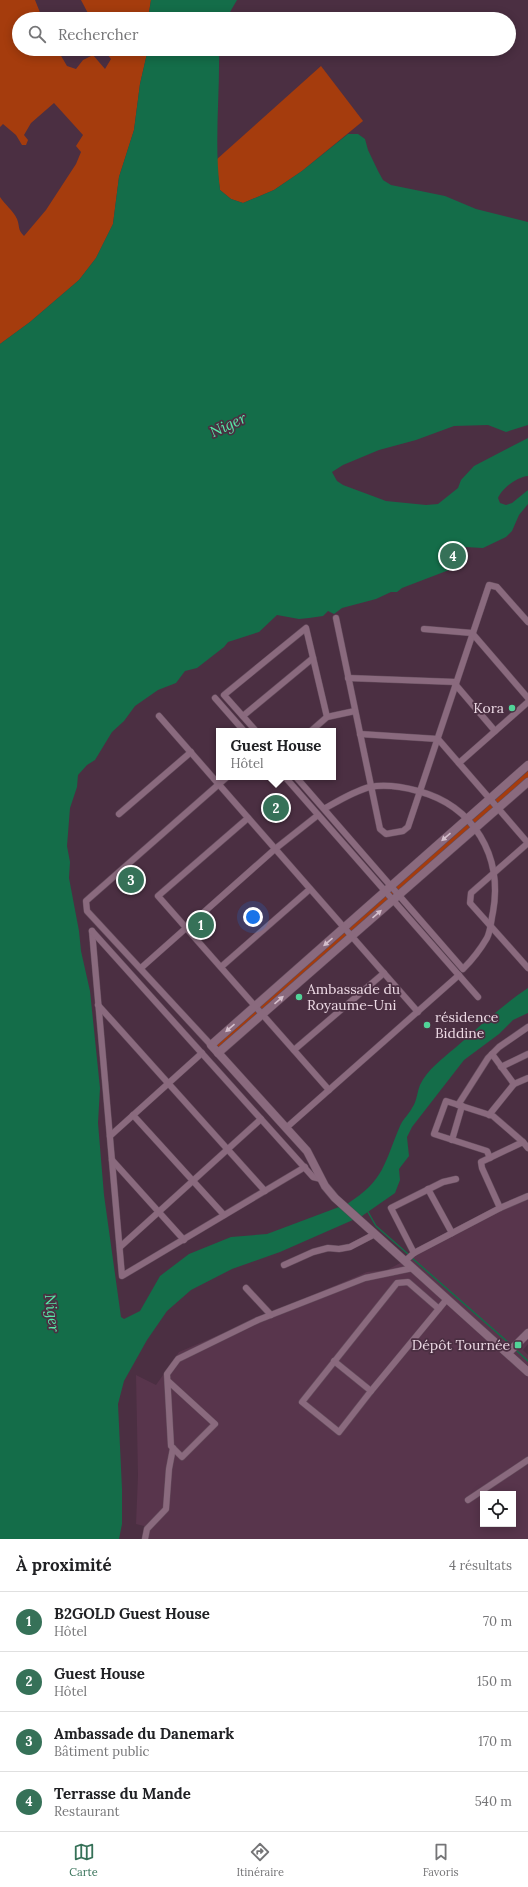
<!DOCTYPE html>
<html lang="fr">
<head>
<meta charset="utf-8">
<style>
  :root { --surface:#fff; --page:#f2f2f2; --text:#202124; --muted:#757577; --line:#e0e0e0; --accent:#367158 }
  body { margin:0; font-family:Lora,serif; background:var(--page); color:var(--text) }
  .controls { position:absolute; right:12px; bottom:12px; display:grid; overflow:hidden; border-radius:0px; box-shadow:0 2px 10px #0003 }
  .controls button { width:36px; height:36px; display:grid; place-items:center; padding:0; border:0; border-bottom:1px solid var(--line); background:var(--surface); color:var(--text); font:20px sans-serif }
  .you { position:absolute; left:253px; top:917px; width:14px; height:14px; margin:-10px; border:3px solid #fff; border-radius:50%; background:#1a73e8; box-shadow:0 0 0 6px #1a73e833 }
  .badge { display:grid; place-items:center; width:26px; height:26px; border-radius:50%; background:var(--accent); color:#fff; font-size:13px; font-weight:700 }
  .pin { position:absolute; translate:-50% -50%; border:2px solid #fff; box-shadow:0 1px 4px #0006 }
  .popup { position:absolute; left:216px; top:728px; width:120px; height:52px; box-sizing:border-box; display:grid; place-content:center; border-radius:0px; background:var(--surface); filter:drop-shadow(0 1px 3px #0005); font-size:13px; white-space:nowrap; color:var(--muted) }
  .popup b { font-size:15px; color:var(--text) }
  .popup::after { content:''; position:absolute; left:50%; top:100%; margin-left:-8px; border:8px solid transparent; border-top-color:var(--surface) }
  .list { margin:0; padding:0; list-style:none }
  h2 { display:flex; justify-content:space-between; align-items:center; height:52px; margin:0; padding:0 16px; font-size:17px }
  h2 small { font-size:13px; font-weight:400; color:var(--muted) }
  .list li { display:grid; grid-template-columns:26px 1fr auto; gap:12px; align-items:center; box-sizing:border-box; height:60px; padding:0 16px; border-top:1px solid var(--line) }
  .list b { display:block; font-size:15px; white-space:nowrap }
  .list p { margin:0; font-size:13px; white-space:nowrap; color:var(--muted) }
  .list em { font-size:13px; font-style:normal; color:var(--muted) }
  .icon { flex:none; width:22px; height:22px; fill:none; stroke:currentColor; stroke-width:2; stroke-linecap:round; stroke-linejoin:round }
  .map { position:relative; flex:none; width:528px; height:1539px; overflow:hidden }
  .search { position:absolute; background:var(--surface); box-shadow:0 2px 10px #0003; left:12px; right:12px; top:12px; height:44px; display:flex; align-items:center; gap:10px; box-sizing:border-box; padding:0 14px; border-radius:22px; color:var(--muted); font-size:15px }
  .sheet { height:292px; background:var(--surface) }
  nav { display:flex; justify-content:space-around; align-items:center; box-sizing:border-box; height:56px; border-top:1px solid var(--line); background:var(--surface); font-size:11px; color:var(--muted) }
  nav a { display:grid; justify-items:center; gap:2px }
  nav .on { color:var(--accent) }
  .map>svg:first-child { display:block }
  .built { fill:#58354c; fill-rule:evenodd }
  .green { fill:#a53c0d }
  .water { fill:#146d49 }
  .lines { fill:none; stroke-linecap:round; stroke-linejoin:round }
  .stream { stroke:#146d49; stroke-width:1.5 }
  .minor-casing { stroke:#654d5d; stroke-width:7 }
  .tertiary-casing { stroke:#654d5d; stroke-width:9 }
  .minor { stroke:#8a6a7e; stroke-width:6 }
  .tertiary { stroke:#8a6a7e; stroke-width:8 }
  .oneway { fill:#d4becb }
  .poi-dot { fill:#51d398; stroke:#4b2f42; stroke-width:1.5 }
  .labels { text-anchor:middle; stroke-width:3.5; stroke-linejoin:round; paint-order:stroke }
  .poi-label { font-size:14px; fill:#eddae5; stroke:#4b2f42; text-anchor:end }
  .water-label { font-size:15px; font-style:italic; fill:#57e8a6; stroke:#4b2f42 }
</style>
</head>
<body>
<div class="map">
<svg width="528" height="1539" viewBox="0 0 528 1539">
  <rect width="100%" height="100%" fill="#4b2f42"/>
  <path class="built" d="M 528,1195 L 528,1344 L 523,1350 L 528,1355 L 528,1539 L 142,1539 L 144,1526 L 136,1524 L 138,1476 L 136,1375 L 156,1385 L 179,1352 L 367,1272 L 387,1270 ZM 483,1494 L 513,1494 L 513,1524 L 483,1524 Z"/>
  <g class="green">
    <path d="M 0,0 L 35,0 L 41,15 L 37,18 L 19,19 L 19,49 L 57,49 L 67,66 L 76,69 L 83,60 L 93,55 L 105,69 L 111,59 L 103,49 L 148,49 L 140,84 L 134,130 L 119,177 L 113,224 L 96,258 L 79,280 L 30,322 L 0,344 L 0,197 C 5,205 13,210 17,219 C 20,226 17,229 24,236 L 46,210 L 76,164 L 81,152 L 76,146 L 83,135 L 54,103 L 31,123 L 24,135 L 28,140 L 26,145 L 22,145 L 16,135 L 3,124 L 0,127 Z"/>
    <polygon points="81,0 151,0 148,19 91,19"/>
    <polygon points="321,66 363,121 302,171 274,190 243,203 231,199 220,190 216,160"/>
    <polygon points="528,771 528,779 219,1048 216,1045"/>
  </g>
  <g class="water">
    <polygon points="151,0 237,0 226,19 148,19"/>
    <path d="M 148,49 L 219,49 C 220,96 214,143 220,190 L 231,199 L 243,203 L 274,190 L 302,171 L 348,134 L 358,134 L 365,139 L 368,150 L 378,171 L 383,180 L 391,185 L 445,196 L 476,209 L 528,222 L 528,425 L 506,432 L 488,425 L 454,426 L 416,440 L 379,450 L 343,465 L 332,472 L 337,481 L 343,485 L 386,501 L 426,505 L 438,504 L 458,488 L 461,480 L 474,466 L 528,438 L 528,476 C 517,477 502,488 498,498 L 500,503 L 506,505 L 512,503 L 528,490 L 528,504 L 519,515 L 512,531 L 506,537 L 483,548 L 465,547 L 457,552 L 447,552 L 447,559 L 458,561 L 457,564 L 451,566 L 449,570 L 402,588 L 397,592 L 391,592 L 376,599 L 342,608 L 334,614 L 328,611 L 323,616 L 309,618 L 299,619 L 277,615 L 259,632 L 228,642 L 224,647 L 197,668 L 185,671 L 176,683 L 158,690 L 135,706 L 124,721 L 112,732 L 95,760 L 87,765 L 78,775 L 77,787 L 70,808 L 67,846 L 70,862 L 69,878 L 79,931 L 81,951 L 90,991 L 100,1088 L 98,1123 L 104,1195 L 121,1317 L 124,1319 L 140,1311 L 160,1276 L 189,1254 L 231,1237 L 267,1234 L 347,1204 C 385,1180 384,1163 400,1126 C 403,1119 409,1114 412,1108 C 417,1101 417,1092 420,1085 C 427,1070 443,1058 455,1048 C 479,1027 501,1006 528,988 L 528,1013 L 513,1020 L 499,1034 L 464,1060 L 412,1127 L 407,1137 L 409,1156 L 399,1169 L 400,1180 L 395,1193 L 362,1216 L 280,1252 L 232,1269 L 191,1290 L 167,1311 L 147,1340 L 124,1381 L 118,1404 L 122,1489 L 122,1524 L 119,1539 L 0,1539 L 0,344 L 30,322 L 79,280 L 96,258 L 113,224 L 119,177 L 134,130 L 140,84 Z"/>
  </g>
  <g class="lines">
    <g class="stream">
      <polyline points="368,1212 376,1226 408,1254"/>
      <polyline points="412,1258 511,1345"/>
      <polyline points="517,1351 528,1361"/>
    </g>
    <g class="minor-casing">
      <g id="minor">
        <polyline points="336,618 380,829 386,834 403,831 408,827 489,585 497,587 528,622"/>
        <polyline points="424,629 472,633 528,698"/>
        <polyline points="348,678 456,682"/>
        <polyline points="455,684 495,731"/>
        <polyline points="215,698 244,731"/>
        <polyline points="159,716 418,1012"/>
        <polyline points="243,716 313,658"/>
        <polyline points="256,731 224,695 306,628 327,717"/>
        <polyline points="311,731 327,717 355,711"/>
        <polyline points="360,734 438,739 528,843"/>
        <polyline points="459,763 528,702"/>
        <polyline points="285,777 478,997"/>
        <path d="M 296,777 L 463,969 C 472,960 480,950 487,938 C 491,930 491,920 493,912 C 503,856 474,806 418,791 C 403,787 386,784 370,787 C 354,791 338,801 324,809"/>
        <polyline points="119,814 191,752"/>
        <polyline points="248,818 158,896 329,1090"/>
        <polyline points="528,843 471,893 470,903 528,968"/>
        <polyline points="92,931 122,1276 305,1167"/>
        <polyline points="92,931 313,1177 321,1179"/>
        <polyline points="221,967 310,889"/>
        <polyline points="141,968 275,849 318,815"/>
        <polyline points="98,1005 265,1191"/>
        <polyline points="211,1045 87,911 86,901 227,777"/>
        <polyline points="294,1050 384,973"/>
        <polyline points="492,1054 514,1084"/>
        <polyline points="501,1067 528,1054"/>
        <polyline points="458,1105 488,1058 499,1047 528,1027"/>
        <polyline points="133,1115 224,1215"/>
        <polyline points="489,1115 514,1084 528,1078"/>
        <polyline points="286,1128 459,975"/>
        <polyline points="110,1136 202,1053"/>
        <polyline points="452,1140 462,1106"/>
        <polyline points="490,1158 487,1151 434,1134 446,1101 493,1116 523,1142 528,1148"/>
        <polyline points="112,1160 184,1240"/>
        <polyline points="428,1189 452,1233"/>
        <polyline points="500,1208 482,1168 481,1162 523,1142"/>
        <polyline points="120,1247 261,1119"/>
        <polyline points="414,1253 391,1208 443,1182 456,1179"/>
        <polyline points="405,1261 414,1253 500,1208 528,1196"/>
        <polyline points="284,1265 313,1252 328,1248 339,1249 350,1247 375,1234"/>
        <polyline points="246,1288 271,1315"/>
        <polyline points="439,1309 408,1282 397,1283 302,1402 339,1432 371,1391 447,1299"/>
        <polyline points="334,1361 371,1391"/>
        <polyline points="168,1381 215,1424 182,1457 171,1446 167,1374 178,1359 258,1320 365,1278 413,1268"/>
        <polyline points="468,1500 528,1460"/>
        <polyline points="145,1539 147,1529 166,1509 169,1469 173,1448"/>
      </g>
    </g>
    <g class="tertiary-casing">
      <g id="tertiary">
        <polyline points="528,765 211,1045 307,1151 325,1186 335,1198 528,1372"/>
        <polyline points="218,1053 528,782"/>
        <polyline points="508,1353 528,1333"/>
      </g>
    </g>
    <use href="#minor" class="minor"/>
    <use href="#tertiary" class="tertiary"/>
  </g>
  <defs><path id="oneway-solid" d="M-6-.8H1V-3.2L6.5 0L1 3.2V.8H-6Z"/></defs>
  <g class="oneway">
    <use href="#oneway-solid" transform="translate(446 837) rotate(139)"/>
    <use href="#oneway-solid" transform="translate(377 914) rotate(-41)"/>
    <use href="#oneway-solid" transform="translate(328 942) rotate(139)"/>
    <use href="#oneway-solid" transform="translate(279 1000) rotate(-41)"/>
    <use href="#oneway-solid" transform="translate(230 1028) rotate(139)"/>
  </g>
  <g class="poi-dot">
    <circle cx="512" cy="708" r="4"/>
    <circle cx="299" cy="997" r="4"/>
    <circle cx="427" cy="1025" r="4"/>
    <rect x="514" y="1341" width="8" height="8" rx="2"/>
  </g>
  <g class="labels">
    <g class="poi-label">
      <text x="504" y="713">Kora</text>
      <text x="307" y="994" text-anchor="start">Ambassade du<tspan x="307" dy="16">Royaume-Uni</tspan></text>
      <text x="435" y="1022" text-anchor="start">résidence<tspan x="435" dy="16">Biddine</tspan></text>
      <text x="510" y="1350">Dépôt Tournée</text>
    </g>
    <g class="water-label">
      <text transform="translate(228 425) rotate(-25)" y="5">Niger</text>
      <text transform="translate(52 1313) rotate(83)" y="5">Niger</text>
    </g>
  </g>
</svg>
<div class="controls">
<button><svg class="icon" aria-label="locate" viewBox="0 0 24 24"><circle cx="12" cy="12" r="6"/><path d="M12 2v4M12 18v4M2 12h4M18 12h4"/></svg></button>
</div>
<div class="you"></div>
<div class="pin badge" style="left:201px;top:925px">1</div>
<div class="pin badge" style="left:276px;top:808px">2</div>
<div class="popup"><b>Guest House</b>Hôtel</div>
<div class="pin badge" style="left:131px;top:880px">3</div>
<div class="pin badge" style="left:453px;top:556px">4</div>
<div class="search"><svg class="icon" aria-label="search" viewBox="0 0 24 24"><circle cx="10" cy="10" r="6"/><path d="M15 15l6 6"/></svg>Rechercher</div>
</div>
<section class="sheet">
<h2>À proximité<small>4 résultats</small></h2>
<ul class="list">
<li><span class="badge">1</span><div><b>B2GOLD Guest House</b><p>Hôtel</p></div><em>70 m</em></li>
<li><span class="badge">2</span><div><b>Guest House</b><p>Hôtel</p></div><em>150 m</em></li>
<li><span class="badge">3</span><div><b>Ambassade du Danemark</b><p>Bâtiment public</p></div><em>170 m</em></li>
<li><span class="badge">4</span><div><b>Terrasse du Mande</b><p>Restaurant</p></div><em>540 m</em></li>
</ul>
</section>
<nav>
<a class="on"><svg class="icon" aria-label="map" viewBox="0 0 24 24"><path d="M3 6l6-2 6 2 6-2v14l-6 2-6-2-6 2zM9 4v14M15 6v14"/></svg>Carte</a>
<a><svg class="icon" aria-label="directions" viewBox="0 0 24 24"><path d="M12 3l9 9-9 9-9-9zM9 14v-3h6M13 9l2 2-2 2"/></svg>Itinéraire</a>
<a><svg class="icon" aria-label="saved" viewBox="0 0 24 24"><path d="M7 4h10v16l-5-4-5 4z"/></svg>Favoris</a>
</nav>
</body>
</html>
